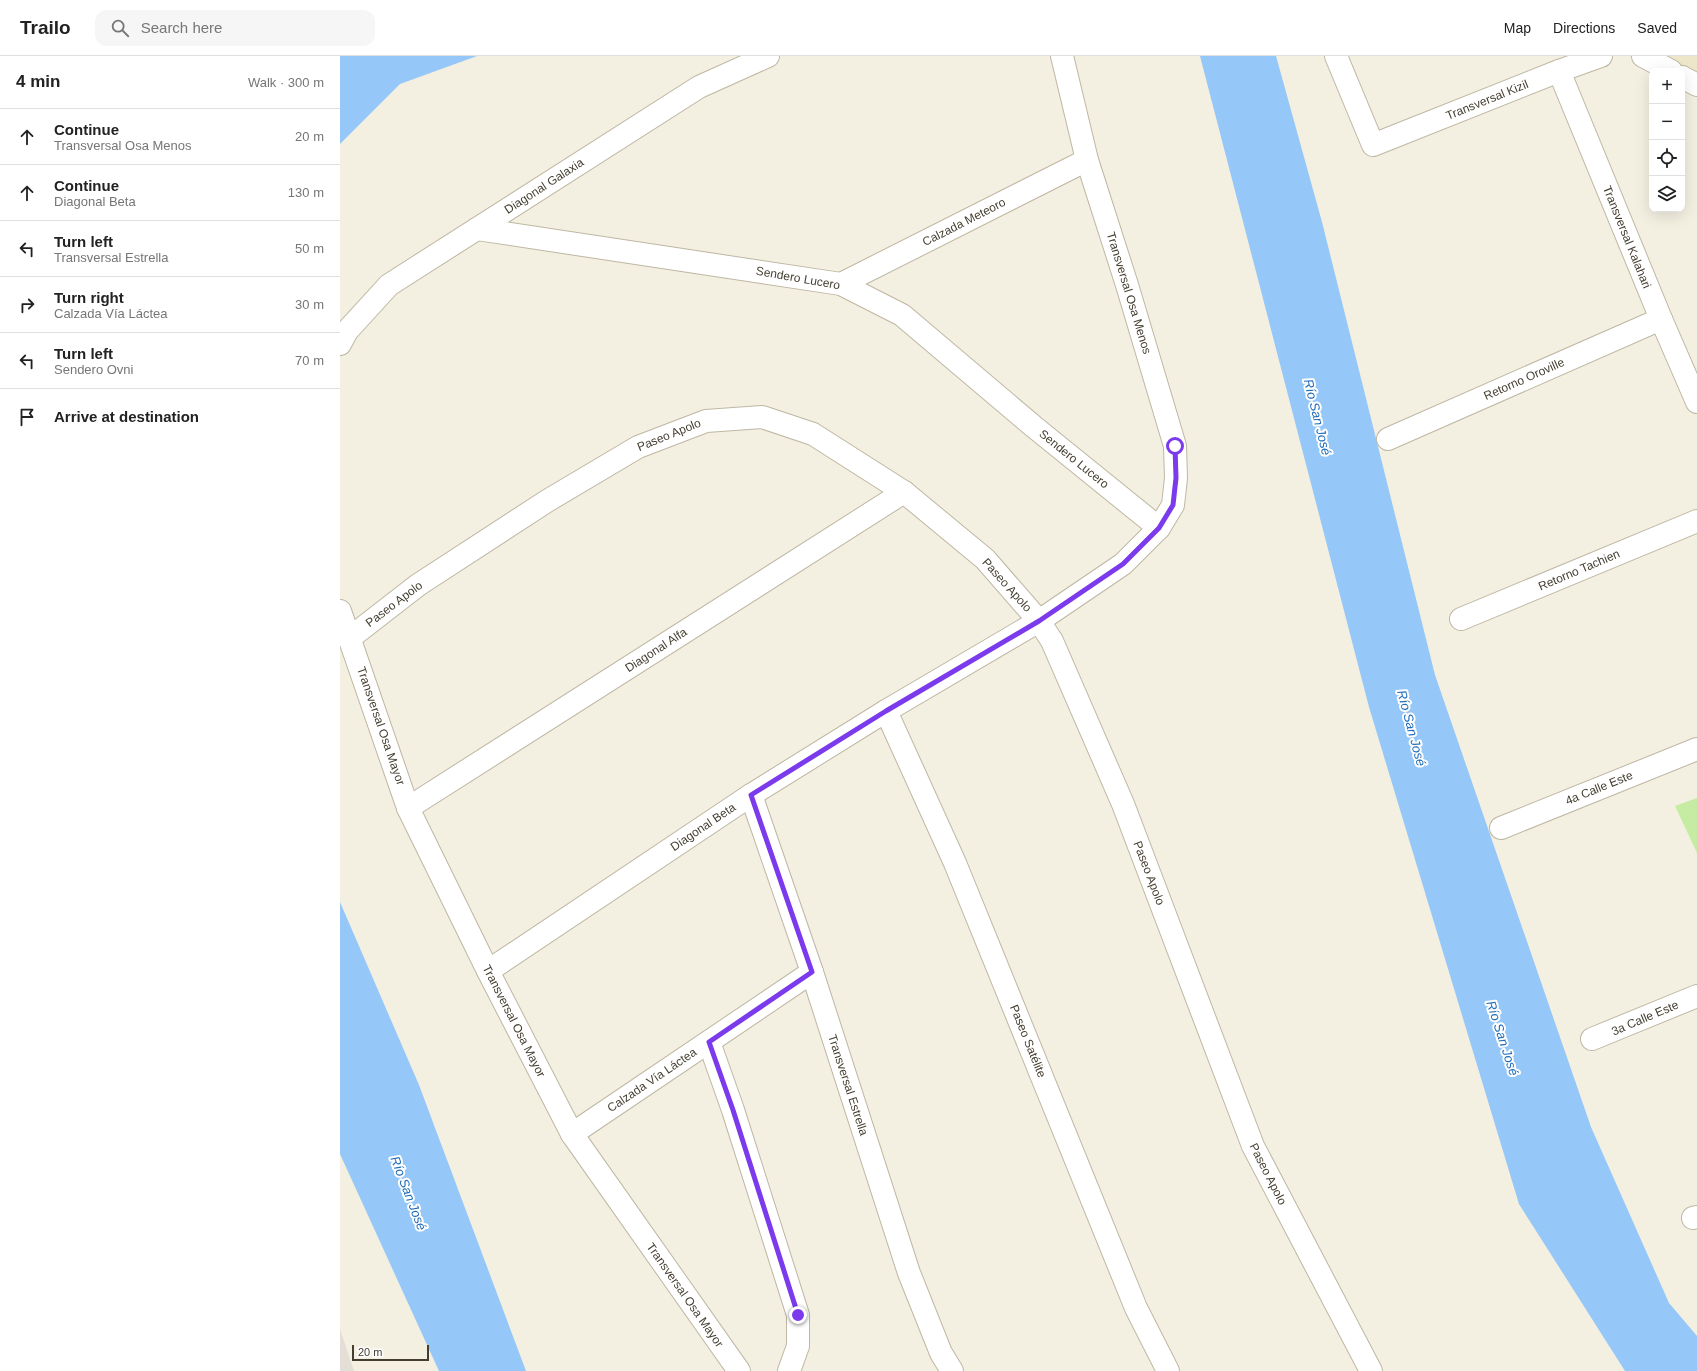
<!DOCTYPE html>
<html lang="en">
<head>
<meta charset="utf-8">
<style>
  :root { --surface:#fff; --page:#f6f6f6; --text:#222; --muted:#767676; --line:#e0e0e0 }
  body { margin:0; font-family:Helvetica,sans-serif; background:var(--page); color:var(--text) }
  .controls { position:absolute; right:12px; top:12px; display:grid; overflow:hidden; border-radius:8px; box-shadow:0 4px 16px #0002 }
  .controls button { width:36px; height:36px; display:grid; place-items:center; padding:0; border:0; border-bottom:1px solid var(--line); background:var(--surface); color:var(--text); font:20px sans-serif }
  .scale { position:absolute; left:12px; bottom:10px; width:77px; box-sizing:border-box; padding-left:4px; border:2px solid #443e31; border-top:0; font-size:11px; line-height:14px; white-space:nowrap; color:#443e31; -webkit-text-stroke:3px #fff; paint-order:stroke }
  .stop { position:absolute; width:12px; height:12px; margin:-9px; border:3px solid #7c3aed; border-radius:50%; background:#fff }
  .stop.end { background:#7c3aed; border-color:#fff; box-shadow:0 1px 4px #0008 }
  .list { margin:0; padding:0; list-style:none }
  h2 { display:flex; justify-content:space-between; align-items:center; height:52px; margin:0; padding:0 16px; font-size:17px }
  h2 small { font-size:13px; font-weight:400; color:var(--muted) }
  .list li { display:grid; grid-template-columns:26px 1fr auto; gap:12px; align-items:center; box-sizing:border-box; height:56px; padding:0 16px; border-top:1px solid var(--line) }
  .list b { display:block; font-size:15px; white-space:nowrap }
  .list p { margin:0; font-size:13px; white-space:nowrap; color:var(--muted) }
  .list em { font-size:13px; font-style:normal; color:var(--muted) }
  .icon { flex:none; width:22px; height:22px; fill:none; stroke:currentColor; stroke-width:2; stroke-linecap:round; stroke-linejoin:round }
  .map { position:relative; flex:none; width:1357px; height:1315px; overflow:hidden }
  header { display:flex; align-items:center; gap:24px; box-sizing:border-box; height:56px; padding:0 20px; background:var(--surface); border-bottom:1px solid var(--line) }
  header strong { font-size:19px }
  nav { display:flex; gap:22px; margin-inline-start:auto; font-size:14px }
  .search { width:280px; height:36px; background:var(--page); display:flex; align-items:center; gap:10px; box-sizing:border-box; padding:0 14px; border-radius:12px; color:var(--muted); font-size:15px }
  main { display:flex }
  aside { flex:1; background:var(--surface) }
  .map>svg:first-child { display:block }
  .industrial { fill:#e4dfd6 }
  .education { fill:#eee6c9 }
  .green { fill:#c6eca4 }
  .water { fill:#95c7f8 }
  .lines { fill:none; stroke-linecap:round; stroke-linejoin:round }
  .minor-casing { stroke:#beb7a3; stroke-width:24 }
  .minor { stroke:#fff; stroke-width:22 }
  .route { stroke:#7c3aed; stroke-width:5 }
  .labels { text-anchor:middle; stroke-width:4; stroke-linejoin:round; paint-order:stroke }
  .street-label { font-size:12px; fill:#443e31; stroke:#fff }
  .water-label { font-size:13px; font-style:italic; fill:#206dba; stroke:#fff }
</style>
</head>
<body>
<header>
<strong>Trailo</strong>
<div class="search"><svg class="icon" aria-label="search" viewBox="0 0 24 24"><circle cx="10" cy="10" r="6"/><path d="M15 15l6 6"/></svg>Search here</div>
<nav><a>Map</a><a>Directions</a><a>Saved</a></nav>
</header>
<main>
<aside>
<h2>4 min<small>Walk · 300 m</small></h2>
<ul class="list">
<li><svg class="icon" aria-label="ahead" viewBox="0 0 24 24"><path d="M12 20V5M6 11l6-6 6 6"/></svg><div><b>Continue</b><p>Transversal Osa Menos</p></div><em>20 m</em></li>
<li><svg class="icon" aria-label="ahead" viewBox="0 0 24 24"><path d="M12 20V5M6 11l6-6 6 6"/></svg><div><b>Continue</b><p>Diagonal Beta</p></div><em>130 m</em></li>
<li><svg class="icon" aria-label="left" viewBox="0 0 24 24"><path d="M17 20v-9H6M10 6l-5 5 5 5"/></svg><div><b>Turn left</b><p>Transversal Estrella</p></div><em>50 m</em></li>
<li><svg class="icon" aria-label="right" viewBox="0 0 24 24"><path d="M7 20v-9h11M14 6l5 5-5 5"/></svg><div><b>Turn right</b><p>Calzada Vía Láctea</p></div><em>30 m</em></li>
<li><svg class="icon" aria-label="left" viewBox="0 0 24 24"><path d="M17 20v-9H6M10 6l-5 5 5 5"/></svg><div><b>Turn left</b><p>Sendero Ovni</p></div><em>70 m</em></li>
<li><svg class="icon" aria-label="arrive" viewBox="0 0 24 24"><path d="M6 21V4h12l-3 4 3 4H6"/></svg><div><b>Arrive at destination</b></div></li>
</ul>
</aside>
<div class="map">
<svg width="1357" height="1315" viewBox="0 0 1357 1315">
  <rect width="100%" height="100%" fill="#f3efe1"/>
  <polygon class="industrial" points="0,1273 14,1315 0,1315"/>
  <polygon class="education" points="1322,0 1357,0 1357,20"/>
  <polygon class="green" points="1357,742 1357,797 1335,750"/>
  <g class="water">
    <polygon points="0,0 137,0 60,28 0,88"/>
    <polygon points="860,0 936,0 982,166 1095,619 1251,1071 1329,1247 1357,1280 1357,1315 1285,1315 1179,1148 1029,651"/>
    <polygon points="0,846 79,1029 186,1315 99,1315 0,1098"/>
  </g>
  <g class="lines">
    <g class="minor-casing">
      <g id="minor">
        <polyline points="996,0 1033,89 1219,15 1261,0"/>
        <polyline points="1303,0 1331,15"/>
        <polyline points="1219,15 1321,263 1357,346"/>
        <polyline points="1342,21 1357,29"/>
        <polyline points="137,173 501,228 562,259 693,370 819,472"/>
        <polyline points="501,228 747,104"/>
        <polyline points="0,288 7,275 49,229 359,31 428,0"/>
        <polyline points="1048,383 1321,263"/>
        <polyline points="0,555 68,752 148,915 232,1078 399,1315"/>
        <polyline points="1121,563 1357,465"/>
        <polyline points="11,581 78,529 207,445 298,391 366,365 422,361 473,378 564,436 645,503 699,565 712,585 783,748 913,1090 1031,1315"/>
        <polyline points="546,655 615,807 796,1252 828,1315"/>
        <polyline points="411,739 472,916 569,1217 601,1297 612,1315"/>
        <polyline points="68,752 564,436"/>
        <polyline points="1161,772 1357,693"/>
        <polyline points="148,915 411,739 546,655 699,565 783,508 819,472 833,449 836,422 835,390 787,229 747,104 722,0"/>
        <polyline points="1252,983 1357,940"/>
        <polyline points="369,986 393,1054 458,1259 458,1290 449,1315"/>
        <polyline points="232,1078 472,916"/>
        <polyline points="1353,1162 1357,1161"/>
      </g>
    </g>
    <use href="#minor" class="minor"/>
  </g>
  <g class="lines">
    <polyline class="route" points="458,1259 393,1054 369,986 472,916 411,739 546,655 699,565 783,508 819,472 833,449 836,422 835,390"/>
  </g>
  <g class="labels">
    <g class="street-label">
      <text transform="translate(1147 44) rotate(-22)" y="4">Transversal Kizil</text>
      <text transform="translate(204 130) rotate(-33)" y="4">Diagonal Galaxia</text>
      <text transform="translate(624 166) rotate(-27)" y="4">Calzada Meteoro</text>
      <text transform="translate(1287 181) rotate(68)" y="4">Transversal Kalahari</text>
      <text transform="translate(458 222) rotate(10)" y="4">Sendero Lucero</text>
      <text transform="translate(789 237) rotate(73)" y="4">Transversal Osa Menos</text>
      <text transform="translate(1184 323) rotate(-24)" y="4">Retorno Oroville</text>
      <text transform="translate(329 379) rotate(-22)" y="4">Paseo Apolo</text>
      <text transform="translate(734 403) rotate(39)" y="4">Sendero Lucero</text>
      <text transform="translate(1239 514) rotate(-23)" y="4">Retorno Tachien</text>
      <text transform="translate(667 529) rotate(48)" y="4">Paseo Apolo</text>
      <text transform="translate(54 548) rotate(-37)" y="4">Paseo Apolo</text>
      <text transform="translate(316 594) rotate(-33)" y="4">Diagonal Alfa</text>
      <text transform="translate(41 670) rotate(71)" y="4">Transversal Osa Mayor</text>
      <text transform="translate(1259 732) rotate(-22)" y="4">4a Calle Este</text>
      <text transform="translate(363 771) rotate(-34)" y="4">Diagonal Beta</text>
      <text transform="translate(809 817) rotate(69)" y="4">Paseo Apolo</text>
      <text transform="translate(1305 962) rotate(-23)" y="4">3a Calle Este</text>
      <text transform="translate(174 965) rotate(63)" y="4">Transversal Osa Mayor</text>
      <text transform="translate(688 985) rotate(68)" y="4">Paseo Satélite</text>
      <text transform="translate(312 1024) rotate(-34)" y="4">Calzada Vía Láctea</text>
      <text transform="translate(508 1029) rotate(72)" y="4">Transversal Estrella</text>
      <text transform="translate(928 1118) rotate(63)" y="4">Paseo Apolo</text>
      <text transform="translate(345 1239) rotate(55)" y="4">Transversal Osa Mayor</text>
    </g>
    <g class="water-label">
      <text transform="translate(978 361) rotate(76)" y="5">Río San José</text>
      <text transform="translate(1072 672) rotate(75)" y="5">Río San José</text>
      <text transform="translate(1163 982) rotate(72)" y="5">Río San José</text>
      <text transform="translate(69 1137) rotate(69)" y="5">Río San José</text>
    </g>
  </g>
</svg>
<div class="controls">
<button>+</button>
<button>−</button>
<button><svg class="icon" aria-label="locate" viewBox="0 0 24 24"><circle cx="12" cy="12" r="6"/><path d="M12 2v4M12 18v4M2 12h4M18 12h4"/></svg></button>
<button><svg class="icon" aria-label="layers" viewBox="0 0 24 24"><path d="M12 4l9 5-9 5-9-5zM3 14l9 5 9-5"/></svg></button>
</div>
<div class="scale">20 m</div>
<div class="stop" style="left:835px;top:390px"></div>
<div class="stop end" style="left:458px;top:1259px"></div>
</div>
</main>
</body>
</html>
